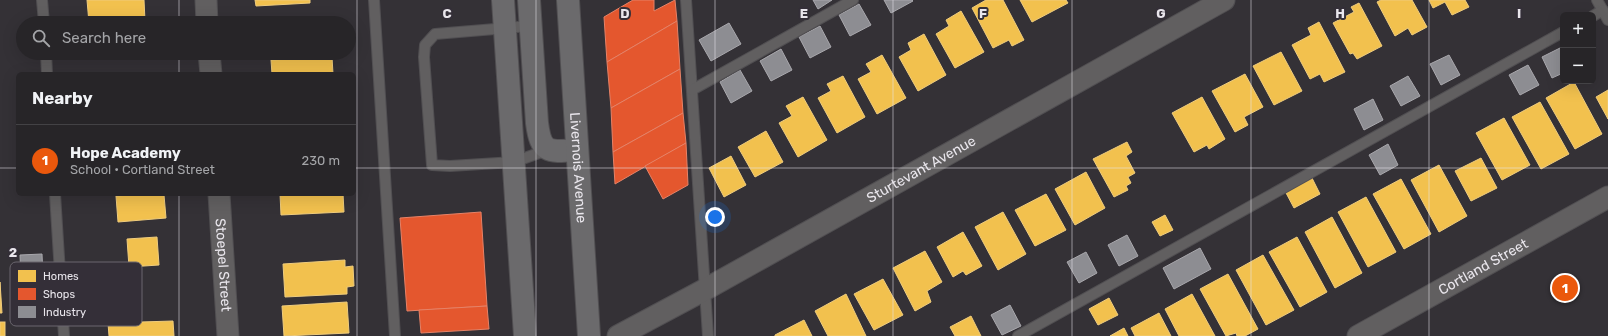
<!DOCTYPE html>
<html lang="en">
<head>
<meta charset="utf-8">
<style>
  :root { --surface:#272528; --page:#2f2d30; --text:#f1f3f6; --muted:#a4a5a8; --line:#434245; --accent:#ea580c }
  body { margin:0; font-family:Rubik,sans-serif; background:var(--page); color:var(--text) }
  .controls { position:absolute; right:12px; top:12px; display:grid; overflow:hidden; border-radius:6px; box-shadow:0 4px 16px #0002 }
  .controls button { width:36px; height:36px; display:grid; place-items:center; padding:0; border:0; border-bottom:1px solid var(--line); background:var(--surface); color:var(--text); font:20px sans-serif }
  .you { position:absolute; left:715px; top:217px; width:14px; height:14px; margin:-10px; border:3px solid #fff; border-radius:50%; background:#1a73e8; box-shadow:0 0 0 6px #1a73e833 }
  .badge { display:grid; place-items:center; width:26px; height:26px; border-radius:50%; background:var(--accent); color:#fff; font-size:13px; font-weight:700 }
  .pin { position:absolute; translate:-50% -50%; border:2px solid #fff; box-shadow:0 1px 4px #0006 }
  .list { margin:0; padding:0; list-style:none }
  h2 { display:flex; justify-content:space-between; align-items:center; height:52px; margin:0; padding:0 16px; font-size:17px }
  h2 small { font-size:13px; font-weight:400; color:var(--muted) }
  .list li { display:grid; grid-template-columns:26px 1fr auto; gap:12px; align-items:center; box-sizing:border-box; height:72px; padding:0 16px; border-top:1px solid var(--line) }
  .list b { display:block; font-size:15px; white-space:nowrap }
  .list p { margin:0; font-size:13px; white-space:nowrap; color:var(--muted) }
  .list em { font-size:13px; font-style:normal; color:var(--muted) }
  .icon { flex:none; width:22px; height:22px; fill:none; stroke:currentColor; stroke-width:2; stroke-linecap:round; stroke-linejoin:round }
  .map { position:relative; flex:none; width:1608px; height:336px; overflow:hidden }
  .search { position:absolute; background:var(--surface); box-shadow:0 4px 16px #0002; left:16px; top:16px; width:340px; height:44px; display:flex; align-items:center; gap:10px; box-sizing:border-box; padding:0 14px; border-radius:22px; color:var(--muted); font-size:15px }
  .panel { position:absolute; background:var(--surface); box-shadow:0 4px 16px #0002; left:16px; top:72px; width:340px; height:124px; border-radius:6px }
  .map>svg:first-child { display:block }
  .homes { fill:#f2c14e; stroke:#efcc7d }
  .shops { fill:#e4572e; stroke:#e68267 }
  .industry { fill:#8d8d92; stroke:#a9a8ad }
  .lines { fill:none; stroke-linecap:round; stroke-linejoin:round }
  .lane-casing { stroke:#514f52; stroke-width:12 }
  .street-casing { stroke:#514f52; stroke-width:23 }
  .secondary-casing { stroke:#514f52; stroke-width:24 }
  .lane { stroke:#615f60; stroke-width:10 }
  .street { stroke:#615f60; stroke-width:21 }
  .secondary { stroke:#6b6a6c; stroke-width:22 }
  .grid { fill:none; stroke:#e9e6ec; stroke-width:1; stroke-opacity:0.55 }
  .labels { text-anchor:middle; stroke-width:4; stroke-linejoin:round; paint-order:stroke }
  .street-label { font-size:14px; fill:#e9e6ec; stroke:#342f38 }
  .key { fill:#342f38; stroke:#6a666e; stroke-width:1 }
  .key-label { font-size:11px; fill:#e9e6ec }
  .grid-label { font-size:13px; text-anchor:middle; font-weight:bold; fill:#e9e6ec; stroke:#342f38; stroke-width:4; stroke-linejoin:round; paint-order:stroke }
</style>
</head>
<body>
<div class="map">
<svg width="1608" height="336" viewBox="0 0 1608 336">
  <rect width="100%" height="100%" fill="#343136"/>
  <g class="homes">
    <polygon points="87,0 144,0 145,21 89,23"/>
    <polygon points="255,0 310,0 310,3 256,6"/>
    <polygon points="986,0 1003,0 1024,40 1012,46 1009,40 993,48 972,8"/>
    <polygon points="1020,0 1066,0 1068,3 1032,22"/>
    <polygon points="1381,0 1412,0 1427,27 1412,35 1408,28 1395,36 1377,2"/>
    <polygon points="1429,0 1465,0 1469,7 1452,15 1445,2 1433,8"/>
    <polygon points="1359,3 1382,46 1357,59 1353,53 1350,54 1333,23 1354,12 1351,7"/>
    <polygon points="961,11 984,52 955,68 936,34 949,26 946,20"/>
    <polygon points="1319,22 1345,72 1324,82 1320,74 1310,79 1292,45 1311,35 1308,28"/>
    <polygon points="924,34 946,75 918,91 899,57 911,50 908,43"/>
    <polygon points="1281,52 1302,91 1274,105 1253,66"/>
    <polygon points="882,55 906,98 877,114 858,79 871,72 866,64"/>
    <polygon points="332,57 333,74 272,74 271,60"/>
    <polygon points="1245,74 1263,107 1244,117 1248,125 1235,132 1212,91"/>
    <polygon points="843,76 865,117 837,133 818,98 831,91 827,84"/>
    <polygon points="1574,82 1602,134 1575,149 1546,98"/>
    <polygon points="1608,90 1608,119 1596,97"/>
    <polygon points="803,97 827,140 798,157 779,123 792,116 786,106"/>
    <polygon points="1202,97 1225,139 1209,149 1207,145 1194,152 1172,113"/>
    <polygon points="1540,102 1569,154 1541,169 1512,117"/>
    <polygon points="1504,118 1530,165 1502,180 1476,133"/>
    <polygon points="766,131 783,162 755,177 738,147"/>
    <polygon points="1127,142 1132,152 1126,156 1135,173 1128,177 1131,183 1126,186 1128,190 1114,197 1093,159"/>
    <polygon points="731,156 746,185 724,197 709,168"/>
    <polygon points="1481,158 1497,188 1471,201 1455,171"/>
    <polygon points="1439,165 1467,216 1439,232 1411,180"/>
    <polygon points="1086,172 1105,208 1075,225 1055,189"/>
    <polygon points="1312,178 1320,194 1294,208 1285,191"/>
    <polygon points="1401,179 1431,234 1404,249 1373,194"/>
    <polygon points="146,194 164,195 166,218 118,222 116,196"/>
    <polygon points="280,194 343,194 344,212 281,215"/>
    <polygon points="1046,194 1066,230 1035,246 1015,210"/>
    <polygon points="1366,197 1396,252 1368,267 1338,212"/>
    <polygon points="1003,212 1026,254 998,270 975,227"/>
    <polygon points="1165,215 1173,230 1160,236 1152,222"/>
    <polygon points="1332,217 1362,273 1335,288 1305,232"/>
    <polygon points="963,232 982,266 966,275 963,271 953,277 937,247"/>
    <polygon points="157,237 159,265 129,267 127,239"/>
    <polygon points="1297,237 1327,292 1300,307 1269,252"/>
    <polygon points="925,251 942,282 927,291 931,302 915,311 893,268"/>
    <polygon points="1263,255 1294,310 1266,325 1236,270"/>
    <polygon points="345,260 345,267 353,266 354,286 347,287 347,294 285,297 283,264"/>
    <polygon points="1228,274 1258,329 1245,336 1237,336 1236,333 1226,336 1200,289"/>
    <polygon points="883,279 903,315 874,330 854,294"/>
    <polygon points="0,282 2,313 0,313"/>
    <polygon points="846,294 866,336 828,336 815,311"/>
    <polygon points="1192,294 1215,336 1179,336 1165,309"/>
    <polygon points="1109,298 1118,315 1098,325 1089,309"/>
    <polygon points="347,302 349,333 284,336 282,306"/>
    <polygon points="1159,313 1171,336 1135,336 1131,328"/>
    <polygon points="971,316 981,336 955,336 950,327"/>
    <polygon points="804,320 812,336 775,336 775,335"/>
    <polygon points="173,321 174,336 109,336 108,323"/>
    <rect x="0" y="322" width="5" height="14"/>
    <polygon points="1124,328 1128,336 1110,336"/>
  </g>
  <g class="shops">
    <polygon points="633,0 654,0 654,11 675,0 677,21 607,62 604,17"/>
    <polygon points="677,21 680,69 611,108 607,62"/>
    <polygon points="680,69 683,113 613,152 611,108"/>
    <polygon points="683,113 686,143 615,184 613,152"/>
    <polygon points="686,143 688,185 663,199 645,166"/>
    <polygon points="481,212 487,306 407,311 400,218"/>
    <polygon points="487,306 489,329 421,333 419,310"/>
  </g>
  <g class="industry">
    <polygon points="813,0 832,0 818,9"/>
    <polygon points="884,0 912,0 913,1 891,13"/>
    <polygon points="859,4 871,25 850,36 839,15"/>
    <polygon points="729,23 741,44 711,61 699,40"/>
    <polygon points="820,26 831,47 810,58 799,37"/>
    <polygon points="1560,48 1563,53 1563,73 1552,78 1542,57"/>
    <polygon points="781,49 792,70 771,81 760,61"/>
    <polygon points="1449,55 1460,75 1441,85 1430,64"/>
    <polygon points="1528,65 1539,85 1520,95 1509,75"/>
    <polygon points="740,70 752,91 731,103 720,82"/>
    <polygon points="1408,76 1420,96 1401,106 1390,86"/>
    <polygon points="1373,99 1383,120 1364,130 1354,109"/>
    <polygon points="1388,144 1398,165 1380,175 1369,155"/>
    <polygon points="1127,235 1138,256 1119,266 1108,245"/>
    <polygon points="1200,248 1211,269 1174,289 1163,268"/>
    <polygon points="1086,252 1097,273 1079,283 1067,262"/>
    <polygon points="42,254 43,277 21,278 20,255"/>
    <polygon points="1010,305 1021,326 1002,335 991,315"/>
  </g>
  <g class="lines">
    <g class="lane-casing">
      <g id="lane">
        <polyline points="42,0 44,23"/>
        <polyline points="374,0 395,336"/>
        <polyline points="686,0 708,336"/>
        <polyline points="1597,0 1608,20"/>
        <polyline points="1593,16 1603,10"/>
        <polyline points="530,26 435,34 425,45 424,57 432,165 450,166 514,162 547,150"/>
        <polyline points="46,53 47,74"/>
        <polyline points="692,90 853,0"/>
        <polyline points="55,194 64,336"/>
        <polyline points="1018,336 1563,32"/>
      </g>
    </g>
    <g class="street-casing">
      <g id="street">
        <polyline points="206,0 207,23"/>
        <polyline points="209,53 211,74"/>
        <path id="s1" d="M 219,194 L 228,336"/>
        <path id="s2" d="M 618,336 L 706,289 L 1224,0"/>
        <path id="s3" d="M 1358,336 L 1608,197"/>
      </g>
    </g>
    <g class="secondary-casing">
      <g id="secondary">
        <polyline points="503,0 525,336"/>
        <path d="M 529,0 L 537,123 C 541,154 549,152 577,150"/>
        <path id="s4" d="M 568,0 L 589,336"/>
      </g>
    </g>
    <use href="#lane" class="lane"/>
    <use href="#street" class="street"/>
    <use href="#secondary" class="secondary"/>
  </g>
  <path class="grid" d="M 179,0 L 179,23M 357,0 L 357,336M 536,0 L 536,336M 715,0 L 715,336M 893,0 L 893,336M 1072,0 L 1072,336M 1251,0 L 1251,336M 1429,0 L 1429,336M 179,53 L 179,74M 0,168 L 18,168M 354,168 L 1608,168M 179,194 L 179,336"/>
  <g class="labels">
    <g class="street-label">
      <text dy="5" stroke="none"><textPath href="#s4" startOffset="168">Livernois Avenue</textPath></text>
      <text dy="5" stroke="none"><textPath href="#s2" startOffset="346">Sturtevant Avenue</textPath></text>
      <text dy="5" stroke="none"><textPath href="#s1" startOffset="71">Stoepel Street</textPath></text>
      <text dy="5" stroke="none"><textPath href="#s3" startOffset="143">Cortland Street</textPath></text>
    </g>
  </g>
  <rect x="10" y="262" width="132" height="64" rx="6" class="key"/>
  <rect x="18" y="270" width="18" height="12" fill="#f2c14e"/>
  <rect x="18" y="288" width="18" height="12" fill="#e4572e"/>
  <rect x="18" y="306" width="18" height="12" fill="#8d8d92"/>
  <g class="key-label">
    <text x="43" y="280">Homes</text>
    <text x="43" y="298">Shops</text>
    <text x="43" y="316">Industry</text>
  </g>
  <g class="grid-label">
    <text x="447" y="18">C</text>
    <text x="625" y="18">D</text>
    <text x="804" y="18">E</text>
    <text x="983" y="18">F</text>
    <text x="1161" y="18">G</text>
    <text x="1340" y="18">H</text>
    <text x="1519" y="18">I</text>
    <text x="13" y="257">2</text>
  </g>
</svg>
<div class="controls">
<button>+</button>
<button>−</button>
</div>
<div class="you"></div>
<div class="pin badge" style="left:1565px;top:288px">1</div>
<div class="search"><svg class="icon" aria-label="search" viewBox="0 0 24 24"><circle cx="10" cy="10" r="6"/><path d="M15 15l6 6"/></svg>Search here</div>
<section class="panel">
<h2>Nearby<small></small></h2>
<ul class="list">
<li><span class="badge">1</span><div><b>Hope Academy</b><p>School · Cortland Street</p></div><em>230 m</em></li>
</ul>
</section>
</div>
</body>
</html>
